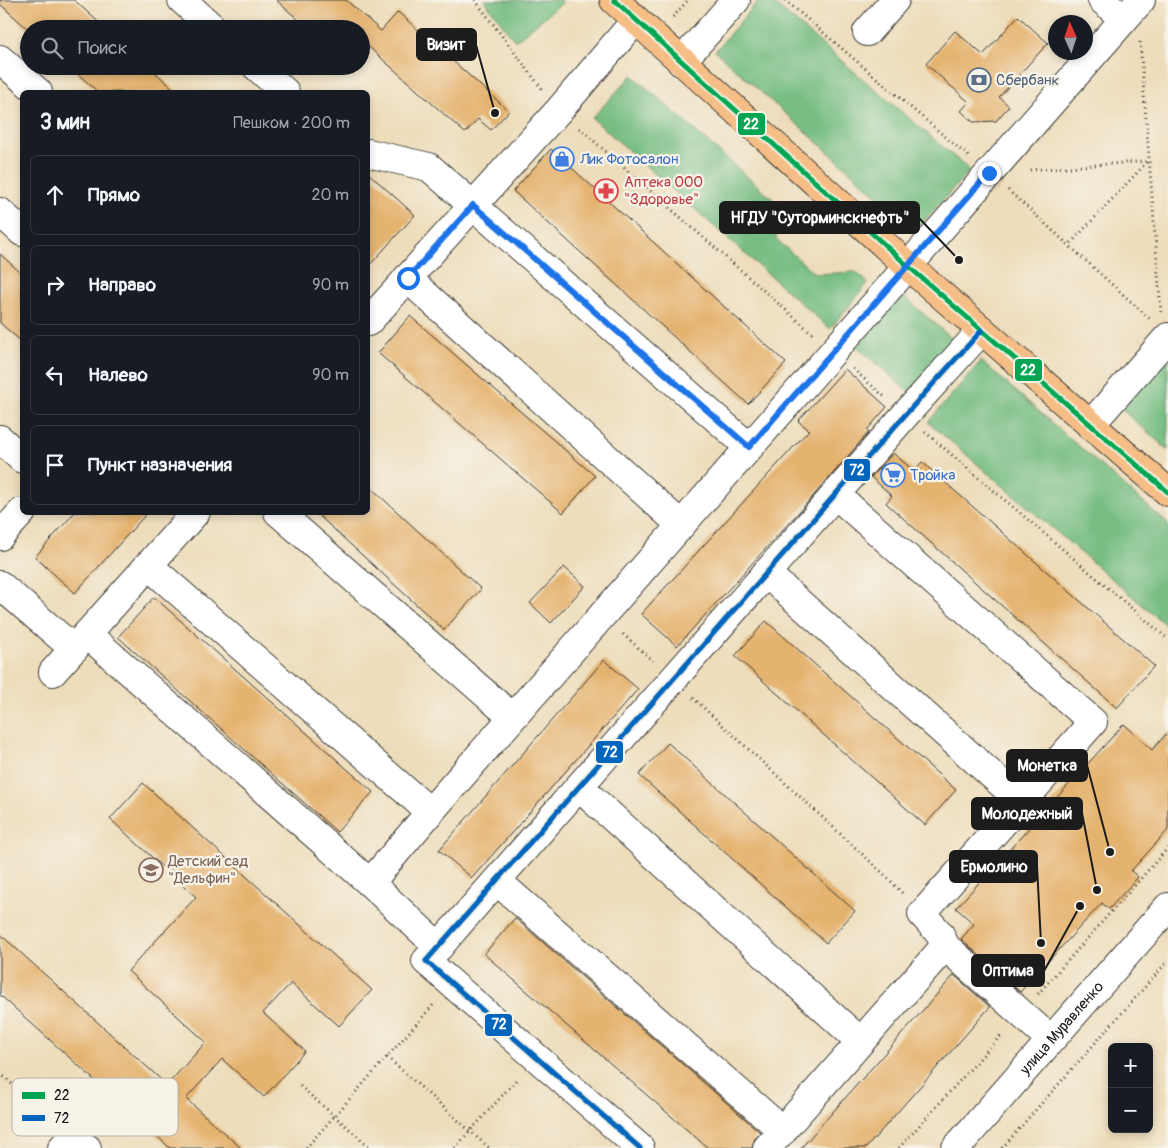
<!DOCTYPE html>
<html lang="ru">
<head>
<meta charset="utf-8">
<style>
  :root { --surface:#171b24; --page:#20242c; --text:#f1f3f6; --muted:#9ea1a6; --line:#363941 }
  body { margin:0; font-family:Pangolin,sans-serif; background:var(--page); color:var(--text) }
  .controls { position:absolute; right:15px; bottom:15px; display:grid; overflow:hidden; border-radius:8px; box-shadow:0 2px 8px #0003 }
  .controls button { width:45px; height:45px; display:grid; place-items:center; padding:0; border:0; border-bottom:1px solid var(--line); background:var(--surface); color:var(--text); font:25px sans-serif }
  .compass { position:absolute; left:1048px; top:15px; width:45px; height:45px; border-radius:50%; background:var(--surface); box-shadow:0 2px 8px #0003; rotate:357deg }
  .stop { position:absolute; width:15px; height:15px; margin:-11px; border:4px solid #1a73e8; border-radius:50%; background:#fff }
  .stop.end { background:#1a73e8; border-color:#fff; box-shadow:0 1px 5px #0008 }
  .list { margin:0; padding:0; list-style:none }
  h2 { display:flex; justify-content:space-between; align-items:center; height:65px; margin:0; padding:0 20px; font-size:21px }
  h2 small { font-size:16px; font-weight:400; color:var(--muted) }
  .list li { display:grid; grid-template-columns:32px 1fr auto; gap:15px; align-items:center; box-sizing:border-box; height:80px; margin:0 10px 10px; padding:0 10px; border:1px solid var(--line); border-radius:8px }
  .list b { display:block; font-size:19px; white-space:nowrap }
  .list em { font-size:16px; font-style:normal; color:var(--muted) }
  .icon { flex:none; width:28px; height:28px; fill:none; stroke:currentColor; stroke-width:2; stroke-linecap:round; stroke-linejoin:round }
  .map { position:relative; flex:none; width:1168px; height:1148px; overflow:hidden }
  .search { position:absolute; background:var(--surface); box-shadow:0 2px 8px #0003; left:20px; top:20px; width:350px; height:55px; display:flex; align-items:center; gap:12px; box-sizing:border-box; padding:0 18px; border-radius:28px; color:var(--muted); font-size:19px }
  .panel { position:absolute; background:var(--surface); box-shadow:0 2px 8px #0003; left:20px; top:90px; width:350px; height:425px; border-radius:8px }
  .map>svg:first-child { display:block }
  .forest { fill:#78be84; stroke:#4a6d50 }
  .building { fill:#e5b370 }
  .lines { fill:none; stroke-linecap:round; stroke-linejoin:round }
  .minor-casing { stroke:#3b3934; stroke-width:30 }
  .major-casing { stroke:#3b3934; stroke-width:30 }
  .path { stroke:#3b3934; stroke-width:3; stroke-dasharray:1 4; stroke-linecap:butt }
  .minor { stroke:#fff; stroke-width:28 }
  .major { stroke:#f6be87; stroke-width:28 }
  .bus-1-casing { stroke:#f7f3e8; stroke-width:9 }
  .bus-2-casing { stroke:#f7f3e8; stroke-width:9 }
  .bus-1 { stroke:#00a651; stroke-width:5 }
  .bus-2 { stroke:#0065bd; stroke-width:5 }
  .route { stroke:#1a73e8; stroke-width:6 }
  .labels { text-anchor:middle; stroke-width:4.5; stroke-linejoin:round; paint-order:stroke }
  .service-label { font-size:15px; fill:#4e5e75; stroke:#f7f3e8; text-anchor:start }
  .shop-label { font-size:15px; fill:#366cbe; stroke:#f7f3e8; text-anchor:start }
  .health-label { font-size:15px; fill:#be3a42; stroke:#f7f3e8; text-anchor:start }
  .education-label { font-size:15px; fill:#785e54; stroke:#f7f3e8; text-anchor:start }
  .street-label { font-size:15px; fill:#1c1c1c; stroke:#f7f3e8 }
  .key { fill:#f7f3e8; stroke:#b5b2ab; stroke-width:1 }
  .key-label { font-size:14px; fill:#1c1c1c }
  .leader { fill:none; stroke:#1c1c1c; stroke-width:2 }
  .callout-dot { fill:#1c1c1c; stroke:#f7f3e8; stroke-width:2 }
  .callout { fill:#1c1c1c; stroke:#1c1c1c; stroke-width:2 }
  .callout-label { font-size:16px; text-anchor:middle; font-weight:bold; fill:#fff }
  .line-badge { stroke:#f7f3e8; stroke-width:2 }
  .badge-label { font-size:14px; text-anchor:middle; font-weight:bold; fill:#fff }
</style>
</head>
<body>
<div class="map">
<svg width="1168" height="1148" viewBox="0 0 1168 1148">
  <rect width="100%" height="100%" fill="#f7f3e8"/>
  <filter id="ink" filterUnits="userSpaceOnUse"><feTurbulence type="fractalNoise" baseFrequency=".02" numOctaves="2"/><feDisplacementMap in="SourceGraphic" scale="10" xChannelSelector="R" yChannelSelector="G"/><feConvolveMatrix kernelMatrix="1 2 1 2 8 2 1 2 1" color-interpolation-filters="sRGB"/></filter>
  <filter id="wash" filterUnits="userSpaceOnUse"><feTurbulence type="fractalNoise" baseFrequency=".0096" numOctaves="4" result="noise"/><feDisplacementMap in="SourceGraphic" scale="20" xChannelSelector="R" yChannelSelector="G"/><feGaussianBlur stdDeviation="1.12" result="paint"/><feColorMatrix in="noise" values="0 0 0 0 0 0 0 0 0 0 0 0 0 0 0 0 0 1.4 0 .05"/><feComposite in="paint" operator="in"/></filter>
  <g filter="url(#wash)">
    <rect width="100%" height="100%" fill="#edddbb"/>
    <g class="forest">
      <polygon points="484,0 560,0 562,3 515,41"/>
      <polygon points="759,0 770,0 970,170 916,230 715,51"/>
      <polygon points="632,75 777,203 776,239 815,274 856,272 868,283 830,329 592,118"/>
      <polygon points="900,293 958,344 913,396 854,344"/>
      <polygon points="1166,357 1168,359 1168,450 1120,408"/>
      <polygon points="981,361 1168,524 1168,627 928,422"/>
    </g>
    <g id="blocks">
      <g class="building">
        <polygon points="0,0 74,0 106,29 29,30 0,4"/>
        <polygon points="276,0 346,0 381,31 398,12 509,111 491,130 478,119 465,133 361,40 361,29 309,29"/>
        <polygon points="1018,16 1048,43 999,97 1009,106 996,121 973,122 961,111 969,102 926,64 955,31 983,55"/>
        <polygon points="69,66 148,66 177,92 98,92"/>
        <polygon points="551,149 786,363 748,404 513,191"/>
        <polygon points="368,173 415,215 368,267"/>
        <polygon points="0,254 22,274 22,342 0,323"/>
        <polygon points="410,316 595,476 563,513 378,353"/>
        <polygon points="845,369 887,407 867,430 869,432 808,502 677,646 641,614 809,430 798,421"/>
        <polygon points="893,453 914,471 922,462 1154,666 1117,708 886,503 892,496 871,477"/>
        <polygon points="368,485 481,589 444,630 315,512 368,512"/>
        <polygon points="75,512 148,512 75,593 35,557"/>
        <polygon points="564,567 585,586 551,623 530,603"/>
        <polygon points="154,597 373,792 337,832 118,637"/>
        <polygon points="766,621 956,790 925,825 735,656"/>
        <polygon points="604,660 638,689 472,878 439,850"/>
        <polygon points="1124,724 1152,750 1168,732 1168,830 1131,871 1138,877 1109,909 1102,903 1020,992 961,939 974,924 956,908"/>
        <polygon points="668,743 855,911 826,943 639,775"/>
        <polygon points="143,783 372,990 339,1026 291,983 263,1013 305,1051 264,1097 222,1059 186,1099 241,1148 170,1148 0,995 0,934 167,1085 206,1042 128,971 196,897 110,819"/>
        <polygon points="515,918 760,1132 755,1138 752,1148 708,1148 484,954"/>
        <polygon points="954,975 990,1007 866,1148 801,1148"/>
      </g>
    </g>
  </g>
  <g filter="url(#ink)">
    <use href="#blocks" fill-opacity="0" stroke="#3b3934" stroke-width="1"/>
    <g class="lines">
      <g class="minor-casing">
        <g id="minor">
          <polyline points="182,0 214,29"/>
          <polyline points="1102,0 1124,19"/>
          <polyline points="867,32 895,0"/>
          <polyline points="0,59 38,92"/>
          <polyline points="681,62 736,0"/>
          <polyline points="256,66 285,92"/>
          <polyline points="368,153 429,167 749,447"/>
          <polyline points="0,212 22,232"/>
          <polyline points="407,278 681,525"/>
          <polyline points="368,322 560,109 635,21"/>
          <polyline points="1090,425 1168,337"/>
          <polyline points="0,439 22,459"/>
          <polyline points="278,512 512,717"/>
          <polyline points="0,536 22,512"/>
          <polyline points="148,565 430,812"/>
          <polyline points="766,573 1022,802"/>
          <polyline points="0,585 74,649"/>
          <polyline points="87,634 370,883"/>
          <polyline points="53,672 196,512"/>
          <polyline points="579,787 860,1041"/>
          <polyline points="497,881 783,1131"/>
          <polyline points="453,930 439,947 370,883 430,812 1141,0"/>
          <polyline points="945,946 1050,1039"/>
          <polyline points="62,1148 71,1138 87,1148"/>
          <polyline points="640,1148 426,961 905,415 982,330"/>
          <polyline points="767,1148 945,946 940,934 922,914 1093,722 835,494"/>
          <path id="s1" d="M 956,1148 L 1168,907"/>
        </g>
      </g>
      <g class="major-casing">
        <polyline id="major" points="614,0 908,266 1168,492"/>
      </g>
      <g class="path">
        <polyline points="475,0 542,89"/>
        <polyline points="785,0 969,157"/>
        <polyline points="673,17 688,0"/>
        <polyline points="1140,42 1161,312"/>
        <polyline points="579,128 813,334"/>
        <polyline points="1030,170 1148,161 1069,245"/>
        <polyline points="1008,190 1150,319"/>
        <polyline points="853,369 886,398"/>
        <polyline points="925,432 1168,639"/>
        <polyline points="623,634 653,661"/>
        <polyline points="693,698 887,877 904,895"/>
        <polyline points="1038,994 1168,848"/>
        <polyline points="387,1057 489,1148"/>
        <polyline points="0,1073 51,1120"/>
        <polyline points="300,1086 371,1148"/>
        <polyline points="306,1148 435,1003"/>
        <polyline points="455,1148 518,1078"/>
        <polyline points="899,1148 1002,1034"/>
        <polyline points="1002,1148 1168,961"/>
      </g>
      <use href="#minor" class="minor"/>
      <use href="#major" class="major"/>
      <g class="bus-1-casing">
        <polyline id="bus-1" points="614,0 908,266 1168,492"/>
      </g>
      <g class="bus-2-casing">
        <polyline id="bus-2" points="640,1148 426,961 905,415 982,330"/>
      </g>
      <use href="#bus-1" class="bus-1"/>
      <use href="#bus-2" class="bus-2"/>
    </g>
  </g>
  <g class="lines" filter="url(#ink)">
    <polyline class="route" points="408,278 473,205 749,447 989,173"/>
  </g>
  <defs>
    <g id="bank-ring" transform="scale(1.25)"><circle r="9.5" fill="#f7f3e8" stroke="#5c6f8a" stroke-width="1.5"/><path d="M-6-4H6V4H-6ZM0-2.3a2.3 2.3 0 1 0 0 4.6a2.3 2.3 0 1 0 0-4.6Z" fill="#5c6f8a"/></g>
    <g id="shop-ring" transform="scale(1.25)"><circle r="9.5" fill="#f7f3e8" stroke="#3f7fe0" stroke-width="1.5"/><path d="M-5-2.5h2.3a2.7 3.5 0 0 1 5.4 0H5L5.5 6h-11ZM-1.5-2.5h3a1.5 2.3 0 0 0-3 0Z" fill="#3f7fe0"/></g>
    <g id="pharmacy-ring" transform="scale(1.25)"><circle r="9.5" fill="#f7f3e8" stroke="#e0444e" stroke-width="1.5"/><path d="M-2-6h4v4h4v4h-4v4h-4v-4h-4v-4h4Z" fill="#e0444e"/></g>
    <g id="supermarket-ring" transform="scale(1.25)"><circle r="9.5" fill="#f7f3e8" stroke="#3f7fe0" stroke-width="1.5"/><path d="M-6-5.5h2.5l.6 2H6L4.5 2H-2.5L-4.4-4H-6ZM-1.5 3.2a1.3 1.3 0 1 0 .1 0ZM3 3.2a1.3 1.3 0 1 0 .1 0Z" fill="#3f7fe0"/></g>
    <g id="school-ring" transform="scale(1.25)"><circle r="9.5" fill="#f7f3e8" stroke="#8d6e63" stroke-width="1.5"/><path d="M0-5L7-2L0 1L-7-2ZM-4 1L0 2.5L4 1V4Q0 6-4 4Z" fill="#8d6e63"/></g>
  </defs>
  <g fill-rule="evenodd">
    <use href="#bank-ring" x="979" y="80"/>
    <use href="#shop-ring" x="562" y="159"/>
    <use href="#pharmacy-ring" x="606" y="191"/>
    <use href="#supermarket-ring" x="893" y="475"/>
    <use href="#school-ring" x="151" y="870"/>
  </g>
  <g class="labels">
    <g class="service-label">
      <text x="996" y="85">Сбербанк</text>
    </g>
    <g class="shop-label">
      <text x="580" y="164">Лик Фотосалон</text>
      <text x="910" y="480">Тройка</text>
    </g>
    <g class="health-label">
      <text x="624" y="187">Аптека ООО<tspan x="624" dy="17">"Здоровье"</tspan></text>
    </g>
    <g class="education-label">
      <text x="168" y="866">Детский сад<tspan x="168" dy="17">"Дельфин"</tspan></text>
    </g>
    <g class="street-label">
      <text dy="5" stroke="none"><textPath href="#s1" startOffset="160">улица Муравленко</textPath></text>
    </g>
  </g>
  <rect x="12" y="1078" width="166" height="58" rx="8" class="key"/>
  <rect x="22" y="1092" width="23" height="7" fill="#00a651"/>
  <rect x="22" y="1115" width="23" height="6" fill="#0065bd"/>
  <g class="key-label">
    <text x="54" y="1100">22</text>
    <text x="54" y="1123">72</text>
  </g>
  <path class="leader" d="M495 113L476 45M959 260L919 218M1110 852L1087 765M1097 890L1082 813M1041 943L1037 866M1080 906L1044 971"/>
  <g class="callout-dot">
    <circle cx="495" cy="113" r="5"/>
    <circle cx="959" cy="260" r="5"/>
    <circle cx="1110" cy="852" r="5"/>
    <circle cx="1097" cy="890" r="5"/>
    <circle cx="1041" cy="943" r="5"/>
    <circle cx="1080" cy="906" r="5"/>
  </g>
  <g class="callout">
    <rect x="417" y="29" width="59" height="31" rx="5"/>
    <rect x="720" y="202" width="199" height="31" rx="5"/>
    <rect x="1007" y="750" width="80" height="31" rx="5"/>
    <rect x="972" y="798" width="110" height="31" rx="5"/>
    <rect x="950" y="851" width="87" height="31" rx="5"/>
    <rect x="972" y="955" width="72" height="31" rx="5"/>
  </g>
  <g class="callout-label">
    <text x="446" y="50">Визит</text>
    <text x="820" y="223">НГДУ "Суторминскнефть"</text>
    <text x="1047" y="771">Монетка</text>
    <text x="1027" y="819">Молодежный</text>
    <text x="994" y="872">Ермолино</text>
    <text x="1008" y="976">Оптима</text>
  </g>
  <g class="line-badge">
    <rect x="737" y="112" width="29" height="24" rx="5" fill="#00a651"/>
    <rect x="1014" y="358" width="29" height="24" rx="5" fill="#00a651"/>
    <rect x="843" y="458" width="28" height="24" rx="5" fill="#0065bd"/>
    <rect x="595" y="740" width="29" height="24" rx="5" fill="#0065bd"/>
    <rect x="484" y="1013" width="29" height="24" rx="5" fill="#0065bd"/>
  </g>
  <g class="badge-label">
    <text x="751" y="129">22</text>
    <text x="1028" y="375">22</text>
    <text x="857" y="475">72</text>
    <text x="610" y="757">72</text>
    <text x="499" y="1029">72</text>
  </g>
</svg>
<div class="controls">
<button>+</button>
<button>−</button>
</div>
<svg class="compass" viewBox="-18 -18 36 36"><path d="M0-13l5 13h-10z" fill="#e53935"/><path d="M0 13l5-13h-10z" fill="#9ea1a6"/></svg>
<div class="stop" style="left:408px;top:278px"></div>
<div class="stop end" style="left:989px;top:173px"></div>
<div class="search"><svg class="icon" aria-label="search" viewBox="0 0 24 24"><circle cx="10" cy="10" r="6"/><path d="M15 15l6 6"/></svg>Поиск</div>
<section class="panel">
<h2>3 мин<small>Пешком · 200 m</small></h2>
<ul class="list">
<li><svg class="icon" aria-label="ahead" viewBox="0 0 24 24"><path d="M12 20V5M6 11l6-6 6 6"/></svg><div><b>Прямо</b></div><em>20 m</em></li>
<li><svg class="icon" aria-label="right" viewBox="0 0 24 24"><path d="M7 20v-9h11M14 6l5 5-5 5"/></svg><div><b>Направо</b></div><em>90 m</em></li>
<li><svg class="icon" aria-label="left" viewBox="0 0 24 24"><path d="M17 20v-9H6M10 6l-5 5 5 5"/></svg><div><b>Налево</b></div><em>90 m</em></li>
<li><svg class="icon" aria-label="arrive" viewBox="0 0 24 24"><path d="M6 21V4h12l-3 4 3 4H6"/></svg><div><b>Пункт назначения</b></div></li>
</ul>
</section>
</div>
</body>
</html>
